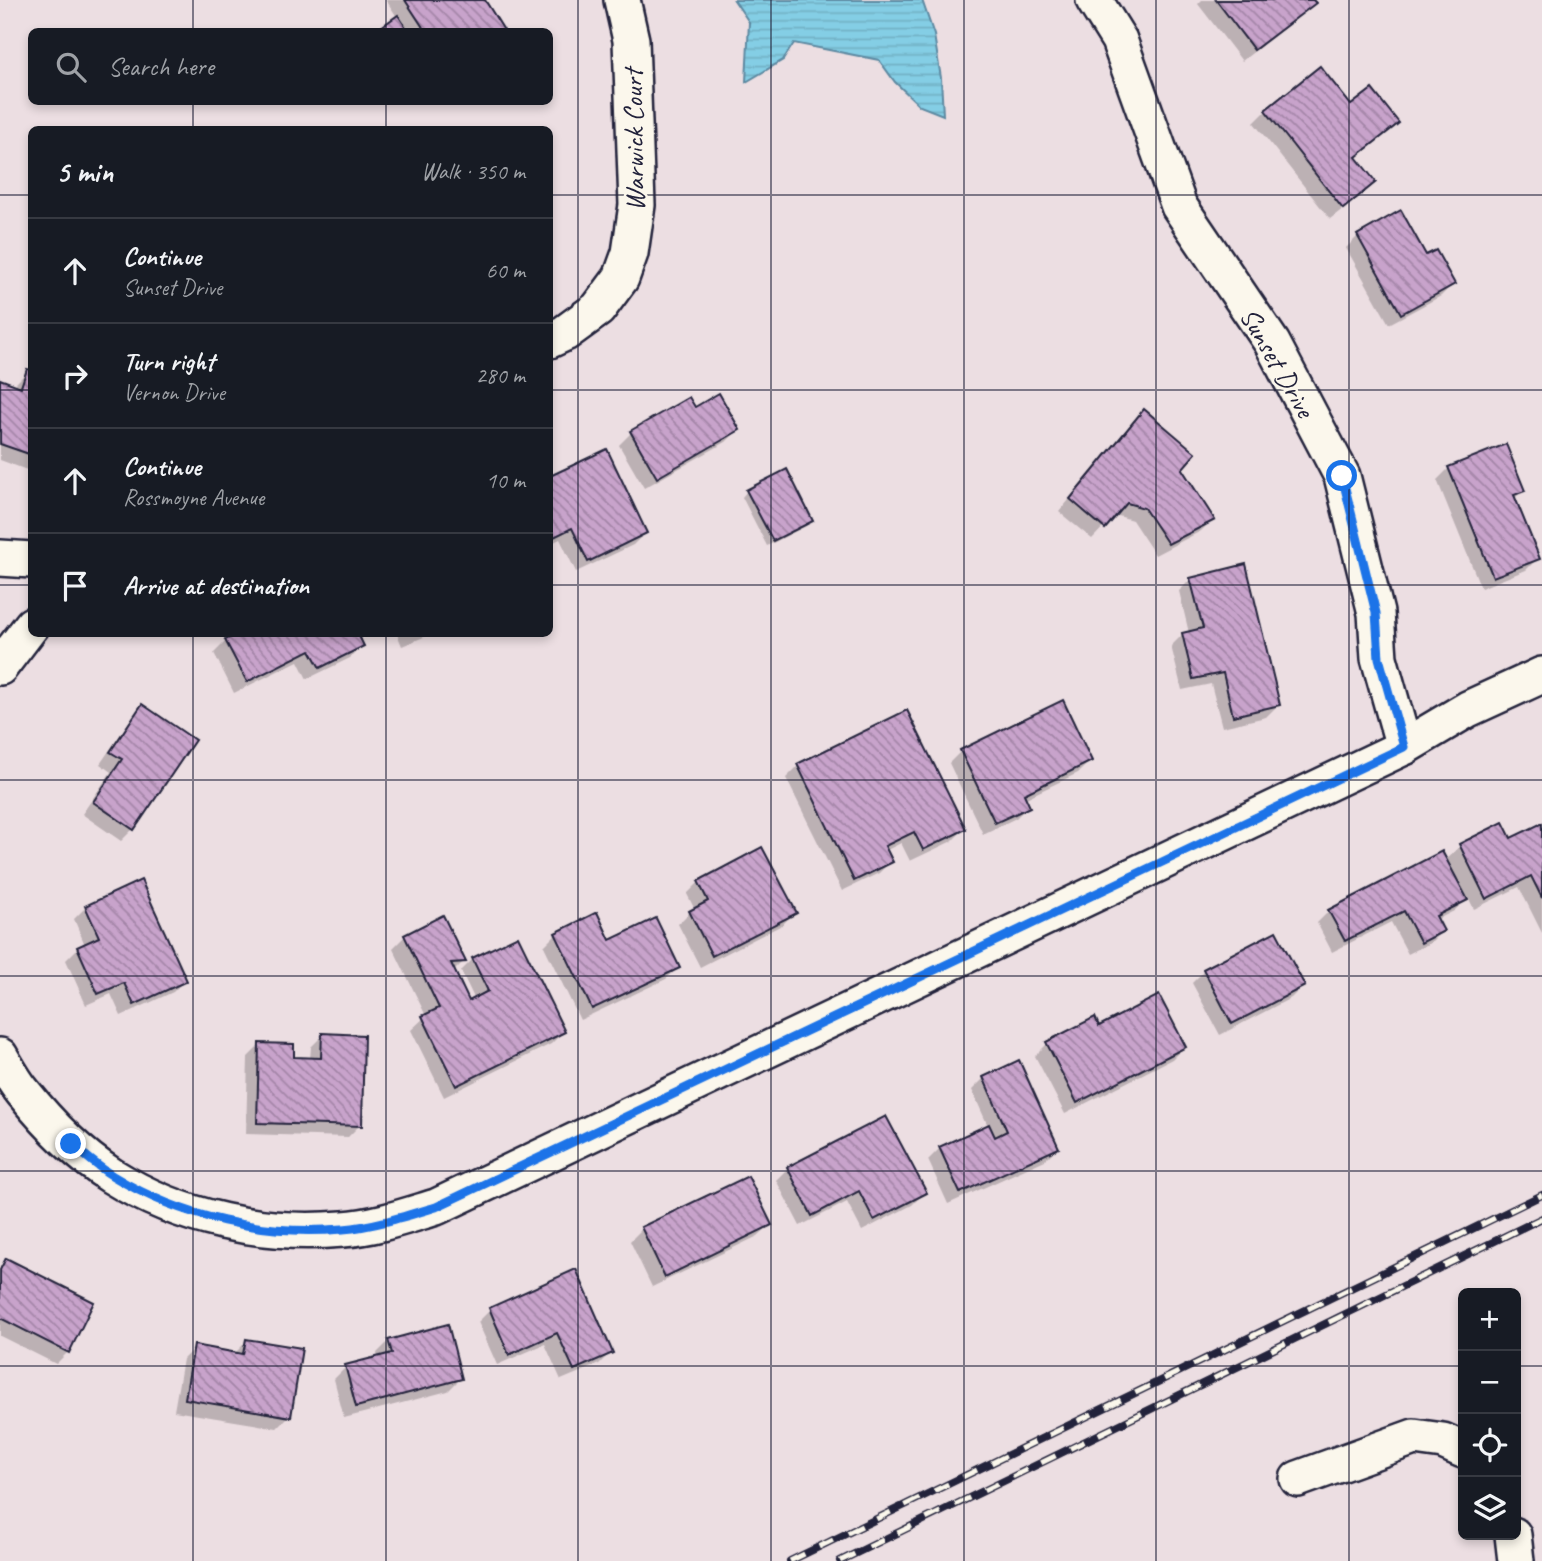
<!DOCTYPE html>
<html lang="en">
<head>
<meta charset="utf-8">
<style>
  :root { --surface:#171b24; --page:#242831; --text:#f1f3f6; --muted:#9ea1a6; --line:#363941 }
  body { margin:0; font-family:Caveat,sans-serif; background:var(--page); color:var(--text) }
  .controls { position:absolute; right:21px; bottom:21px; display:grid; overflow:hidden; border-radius:10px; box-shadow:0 4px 10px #0003 }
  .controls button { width:63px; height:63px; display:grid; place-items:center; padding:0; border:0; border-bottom:2px solid var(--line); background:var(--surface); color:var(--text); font:35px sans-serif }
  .stop { position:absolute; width:21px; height:21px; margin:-16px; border:5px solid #1a73e8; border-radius:50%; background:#fff }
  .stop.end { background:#1a73e8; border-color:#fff; box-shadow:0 2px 7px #0008 }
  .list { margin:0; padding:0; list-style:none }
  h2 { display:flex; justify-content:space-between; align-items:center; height:91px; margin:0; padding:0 28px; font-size:30px }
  h2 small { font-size:23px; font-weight:400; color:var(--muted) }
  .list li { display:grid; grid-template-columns:46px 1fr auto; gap:21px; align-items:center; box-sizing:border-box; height:105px; padding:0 28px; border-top:2px solid var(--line) }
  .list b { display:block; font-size:26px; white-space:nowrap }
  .list p { margin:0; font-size:23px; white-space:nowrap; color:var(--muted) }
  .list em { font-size:23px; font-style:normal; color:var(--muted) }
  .icon { flex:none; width:38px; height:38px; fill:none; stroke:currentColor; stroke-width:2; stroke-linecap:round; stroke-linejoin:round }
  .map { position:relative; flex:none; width:1542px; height:1561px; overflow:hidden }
  .search { position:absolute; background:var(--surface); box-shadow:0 4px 10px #0003; left:28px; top:28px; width:525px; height:77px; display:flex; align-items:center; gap:18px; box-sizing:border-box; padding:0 24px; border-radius:10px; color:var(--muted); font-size:26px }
  .panel { position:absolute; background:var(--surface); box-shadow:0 4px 10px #0003; left:28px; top:126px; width:525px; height:511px; border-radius:10px }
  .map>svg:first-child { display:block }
  .water { fill:url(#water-rules); stroke:#5d89a1; stroke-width:2 }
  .shadow { fill:#0003 }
  .building { fill:url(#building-back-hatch); stroke:#22223b; stroke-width:2 }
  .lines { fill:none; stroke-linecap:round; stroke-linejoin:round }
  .minor-casing { stroke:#22223b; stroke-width:40 }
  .minor { stroke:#fbf7ec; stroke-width:35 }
  .rail-casing { stroke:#22223b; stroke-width:8 }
  .rail { stroke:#fbf7ec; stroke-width:5; stroke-dasharray:16; stroke-linecap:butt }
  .route { stroke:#1a73e8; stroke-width:9 }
  .grid { fill:none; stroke:#22223b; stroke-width:2; stroke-opacity:0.55 }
  .labels { text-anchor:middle; stroke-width:5; stroke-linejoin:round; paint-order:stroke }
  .street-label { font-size:28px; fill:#22223b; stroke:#fbf7ec }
</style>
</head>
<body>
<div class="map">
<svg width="1542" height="1561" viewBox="0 0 1542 1561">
  <defs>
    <pattern id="water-rules" width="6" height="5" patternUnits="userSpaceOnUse" patternTransform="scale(1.75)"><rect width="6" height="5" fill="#84cee5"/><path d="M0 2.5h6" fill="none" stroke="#72b1c5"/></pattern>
    <pattern id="building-back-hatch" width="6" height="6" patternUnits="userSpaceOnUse" patternTransform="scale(1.75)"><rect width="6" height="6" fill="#c8a3cb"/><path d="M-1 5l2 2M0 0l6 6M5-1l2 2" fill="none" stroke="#a284a6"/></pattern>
  </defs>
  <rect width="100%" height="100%" fill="#ecdee2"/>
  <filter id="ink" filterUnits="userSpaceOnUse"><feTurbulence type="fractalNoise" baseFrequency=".0143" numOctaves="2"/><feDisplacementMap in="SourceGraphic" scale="14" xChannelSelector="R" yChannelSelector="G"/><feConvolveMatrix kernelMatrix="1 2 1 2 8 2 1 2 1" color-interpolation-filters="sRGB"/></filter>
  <g filter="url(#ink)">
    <polygon class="water" points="734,0 922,0 934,35 941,78 943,115 920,106 895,82 879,60 794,43 783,60 746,82 749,22"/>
    <g class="shadow">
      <polygon points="386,0 483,0 503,32 377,32 397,17"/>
      <polygon points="1202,0 1311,0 1313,3 1301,15 1242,61 1198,4"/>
      <polygon points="1351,108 1397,123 1385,134 1355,158 1374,182 1362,194 1330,219 1254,123 1266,111"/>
      <polygon points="1358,236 1453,284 1441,296 1389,324 1346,248"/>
      <polygon points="28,371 32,372 32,466 27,470 0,460 0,381 14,386 16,383"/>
      <polygon points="694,410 738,430 726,442 644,488 619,445 631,433"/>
      <polygon points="1132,424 1180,468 1213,519 1201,531 1155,555 1132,520 1115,515 1092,539 1059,512"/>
      <polygon points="606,451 645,533 633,545 576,572 560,539 550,544 550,478"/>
      <polygon points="1449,468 1523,490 1514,499 1538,558 1526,570 1481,588 1437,480"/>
      <polygon points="747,491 811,520 806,526 767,546 742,497"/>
      <polygon points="1191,579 1278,705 1266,717 1222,727 1211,684 1182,690 1171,646 1183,634 1189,633 1179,591"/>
      <polygon points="241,634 356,634 362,646 350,658 307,679 298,661 234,693 214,653 226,641"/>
      <polygon points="397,634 431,634 402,646"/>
      <polygon points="143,707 133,829 121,841 82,814 111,772 100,764 131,719"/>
      <polygon points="906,713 964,829 952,841 910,861 901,843 885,851 891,861 879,873 842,891 786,778 798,766"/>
      <polygon points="961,751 1090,761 1078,773 1024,799 1028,806 1016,818 983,834 949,763"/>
      <polygon points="1502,824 1511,841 1542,825 1542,933 1519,887 1474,909 1468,897 1454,911 1436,920 1442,931 1430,943 1408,954 1391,922 1332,952 1317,923 1329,911 1445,860 1460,846"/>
      <polygon points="762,850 794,913 782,925 700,967 678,924 690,912 695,910 687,894 699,882"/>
      <polygon points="86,907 185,980 173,992 121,1016 111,994 86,1005 66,960 78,948 85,945 74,919"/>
      <polygon points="556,934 609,942 678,968 666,979 580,1020 544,946"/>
      <polygon points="405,936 463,962 453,972 468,1003 475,1000 461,971 473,959 563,1032 551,1044 444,1097 411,1030 426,1016 393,948"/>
      <polygon points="1204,971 1303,986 1291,998 1220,1035 1192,983"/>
      <polygon points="1098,1028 1184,1047 1172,1059 1065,1114 1035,1056 1047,1044"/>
      <polygon points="323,1035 360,1125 348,1137 246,1134 248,1057 260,1045 292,1059 310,1060 311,1047"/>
      <polygon points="984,1078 1057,1148 1045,1160 948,1204 928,1160 940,1148 988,1126 972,1090"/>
      <polygon points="788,1168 924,1193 912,1205 862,1231 847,1202 800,1226 776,1180"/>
      <polygon points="748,1178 770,1225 758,1236 652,1287 630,1241 642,1229"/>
      <polygon points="6,1261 68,1352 56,1364 0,1336 0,1266"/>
      <polygon points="575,1272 611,1352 599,1364 561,1380 545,1344 497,1365 478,1322 490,1310"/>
      <polygon points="247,1341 289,1416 277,1428 174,1411 183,1359 195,1347 234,1354"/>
      <polygon points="389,1341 460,1379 448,1391 344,1418 334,1379 346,1367 378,1358 377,1353"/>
    </g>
    <g class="building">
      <polygon points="405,0 485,0 505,32 426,32"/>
      <polygon points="1216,0 1313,0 1316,3 1254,50"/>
      <polygon points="398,15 409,32 374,32"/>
      <polygon points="1320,66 1351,105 1372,89 1399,123 1356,157 1376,182 1343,209 1265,110"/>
      <polygon points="1401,210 1426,255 1436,250 1455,284 1401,314 1357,235"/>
      <polygon points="27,369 32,370 32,455 0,444 0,379 21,387"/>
      <polygon points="719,393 740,430 657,478 630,431 689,397 695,407"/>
      <polygon points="1144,409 1196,453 1182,469 1215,520 1168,544 1144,508 1127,503 1105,529 1070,499"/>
      <polygon points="1506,444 1525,491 1514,495 1540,559 1493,577 1448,467"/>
      <polygon points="607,449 647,533 588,562 572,528 550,539 550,476"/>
      <polygon points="787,469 813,521 773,541 746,490"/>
      <polygon points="1246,564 1280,705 1233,716 1223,673 1193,679 1182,633 1203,628 1190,578"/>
      <polygon points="237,634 358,634 364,646 320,668 310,650 247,682 225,640"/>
      <polygon points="1063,700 1092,761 1024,794 1030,807 995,823 960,750"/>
      <polygon points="142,704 195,740 134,830 93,802 122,759 110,752"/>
      <polygon points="907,710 966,829 923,850 914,832 885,846 893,862 854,881 797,764"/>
      <polygon points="1503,822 1511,838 1542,823 1542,898 1531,876 1486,899 1459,844"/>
      <polygon points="762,847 797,913 712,956 689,911 708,901 698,881"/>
      <polygon points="1442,851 1468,900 1436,916 1444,931 1421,943 1404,911 1345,941 1328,910"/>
      <polygon points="141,880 187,981 134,1005 124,983 98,994 77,947 99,937 85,906"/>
      <polygon points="597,912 610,940 656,918 680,968 592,1009 555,933"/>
      <polygon points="443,915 466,962 451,963 469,1001 488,991 472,958 518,936 565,1032 456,1086 422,1016 439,1008 404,935"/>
      <polygon points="1276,931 1305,986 1232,1024 1203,969"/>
      <polygon points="1159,995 1186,1047 1077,1103 1046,1042 1095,1017 1099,1026"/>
      <polygon points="322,1033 364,1035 362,1126 257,1123 259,1043 294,1044 294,1057 321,1058"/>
      <polygon points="1019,1060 1059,1148 960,1193 939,1147 989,1124 995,1137 1007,1131 983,1077"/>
      <polygon points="886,1116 927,1193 874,1220 859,1191 812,1216 787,1167"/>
      <polygon points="748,1176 772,1225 665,1277 641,1227"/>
      <polygon points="6,1258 94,1302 69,1353 0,1318 0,1270"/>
      <polygon points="576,1269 613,1353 574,1370 557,1333 509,1355 489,1308"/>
      <polygon points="448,1324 462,1379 356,1407 345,1365 392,1353 388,1340"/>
      <polygon points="246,1339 302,1348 291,1417 185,1399 194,1345 243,1354"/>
    </g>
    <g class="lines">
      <g class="minor-casing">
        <g id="minor">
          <polyline points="1094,0 1119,40 1179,206 1272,343 1342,476 1376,613 1379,658 1404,747"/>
          <polyline points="550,340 565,333 598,309 621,278 630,253 637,205 631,40 622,0"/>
          <polyline points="0,558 32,560"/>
          <polyline points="0,667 32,625"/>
          <path d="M 0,1056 C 7,1068 14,1081 23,1092 C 47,1122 79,1155 112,1176 C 181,1219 263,1236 343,1229 C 375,1227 406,1216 436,1207 L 1404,747 L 1468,709 L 1542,675"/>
          <polyline points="1298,1479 1414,1437 1443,1441 1463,1450"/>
          <polyline points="1513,1535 1516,1561"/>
        </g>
      </g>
      <use href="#minor" class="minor"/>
      <g class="rail-casing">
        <g id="rail">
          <polyline points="790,1561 1542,1195"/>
          <polyline points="840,1561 1542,1218"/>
        </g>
      </g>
      <use href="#rail" class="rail"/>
    </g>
  </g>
  <g class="lines" filter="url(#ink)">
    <path class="route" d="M 71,1144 C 85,1155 98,1167 113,1176 C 182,1218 263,1236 343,1229 C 375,1226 406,1216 436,1207 L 1404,747 L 1379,658 L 1376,613 L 1342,476"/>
  </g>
  <path class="grid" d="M 193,0 L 193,32M 386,0 L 386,32M 578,0 L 578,1561M 771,0 L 771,1561M 964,0 L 964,1561M 1156,0 L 1156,1561M 1349,0 L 1349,1561M 193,102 L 193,130M 386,102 L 386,130M 0,195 L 32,195M 550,195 L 1542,195M 0,390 L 32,390M 550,390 L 1542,390M 0,585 L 32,585M 550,585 L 1542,585M 193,634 L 193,1561M 386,634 L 386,1561M 0,780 L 1542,780M 0,976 L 1542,976M 0,1171 L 1542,1171M 0,1366 L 1463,1366M 1516,1366 L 1542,1366"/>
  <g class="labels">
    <g class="street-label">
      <text transform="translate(633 140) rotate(-91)" y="10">Warwick Court</text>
      <text transform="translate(1278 362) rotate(60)" y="10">Sunset Drive</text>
    </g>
  </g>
</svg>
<div class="controls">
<button>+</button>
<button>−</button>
<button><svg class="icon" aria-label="locate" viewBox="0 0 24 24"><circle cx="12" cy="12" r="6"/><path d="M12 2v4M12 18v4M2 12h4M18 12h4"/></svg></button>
<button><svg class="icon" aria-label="layers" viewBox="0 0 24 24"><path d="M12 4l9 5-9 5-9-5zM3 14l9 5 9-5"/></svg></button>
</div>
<div class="stop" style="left:1342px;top:476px"></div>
<div class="stop end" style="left:71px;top:1144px"></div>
<div class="search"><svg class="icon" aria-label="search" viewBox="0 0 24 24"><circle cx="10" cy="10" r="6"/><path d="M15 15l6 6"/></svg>Search here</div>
<section class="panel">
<h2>5 min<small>Walk · 350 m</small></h2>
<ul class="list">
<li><svg class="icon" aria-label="ahead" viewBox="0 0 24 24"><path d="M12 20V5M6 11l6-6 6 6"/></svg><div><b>Continue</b><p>Sunset Drive</p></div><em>60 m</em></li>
<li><svg class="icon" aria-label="right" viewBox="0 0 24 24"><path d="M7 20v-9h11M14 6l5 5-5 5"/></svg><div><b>Turn right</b><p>Vernon Drive</p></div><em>280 m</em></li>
<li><svg class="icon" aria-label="ahead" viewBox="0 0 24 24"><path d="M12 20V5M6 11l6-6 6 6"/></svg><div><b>Continue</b><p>Rossmoyne Avenue</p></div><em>10 m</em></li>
<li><svg class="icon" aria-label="arrive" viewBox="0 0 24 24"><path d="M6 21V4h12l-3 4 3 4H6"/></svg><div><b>Arrive at destination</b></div></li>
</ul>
</section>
</div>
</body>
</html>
